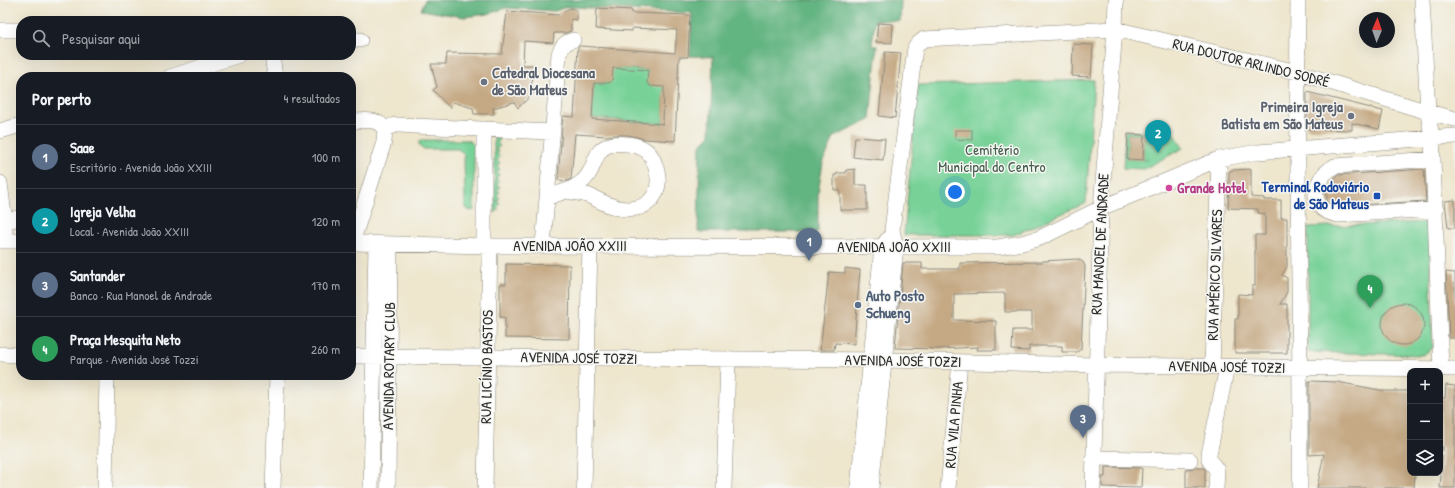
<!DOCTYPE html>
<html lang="pt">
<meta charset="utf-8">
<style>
:root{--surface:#171b24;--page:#242831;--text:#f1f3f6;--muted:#9ea1a6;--line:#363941;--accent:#d690ce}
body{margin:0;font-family:"Patrick Hand",sans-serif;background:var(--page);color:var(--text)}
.controls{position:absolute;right:12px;bottom:12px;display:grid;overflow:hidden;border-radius:8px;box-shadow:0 4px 16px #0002}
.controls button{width:36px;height:36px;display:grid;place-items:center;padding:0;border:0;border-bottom:1px solid var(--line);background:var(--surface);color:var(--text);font:20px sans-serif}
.compass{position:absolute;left:1359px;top:12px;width:36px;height:36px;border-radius:50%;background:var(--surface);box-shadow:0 4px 16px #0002;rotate:2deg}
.you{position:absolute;left:955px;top:192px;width:14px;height:14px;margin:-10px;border:3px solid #fff;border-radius:50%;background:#1a73e8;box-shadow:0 0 0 6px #1a73e833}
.badge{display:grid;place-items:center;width:26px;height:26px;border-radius:50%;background:var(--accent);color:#fff;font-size:13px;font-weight:700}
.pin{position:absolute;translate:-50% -33px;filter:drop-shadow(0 1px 2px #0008)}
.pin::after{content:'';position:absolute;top:21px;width:14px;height:12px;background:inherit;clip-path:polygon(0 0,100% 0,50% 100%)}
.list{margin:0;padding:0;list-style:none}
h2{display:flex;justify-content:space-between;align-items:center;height:52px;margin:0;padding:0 16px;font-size:17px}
h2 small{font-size:13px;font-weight:400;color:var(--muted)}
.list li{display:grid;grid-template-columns:26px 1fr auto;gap:12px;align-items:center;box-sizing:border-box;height:64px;padding:0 16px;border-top:1px solid var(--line)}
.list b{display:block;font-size:15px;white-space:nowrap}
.list p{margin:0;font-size:13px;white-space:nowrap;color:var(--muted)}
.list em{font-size:13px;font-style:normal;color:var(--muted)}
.icon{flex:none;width:22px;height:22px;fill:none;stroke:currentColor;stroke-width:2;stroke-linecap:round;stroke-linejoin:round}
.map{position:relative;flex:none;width:1455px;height:488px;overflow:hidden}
.search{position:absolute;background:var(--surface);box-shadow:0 4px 16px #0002;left:16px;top:16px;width:340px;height:44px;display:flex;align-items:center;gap:10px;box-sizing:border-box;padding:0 14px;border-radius:16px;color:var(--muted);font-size:15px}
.panel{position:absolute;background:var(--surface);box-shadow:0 4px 16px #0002;left:16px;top:72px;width:340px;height:308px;border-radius:16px}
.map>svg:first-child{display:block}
</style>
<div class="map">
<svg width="1455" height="488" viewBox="0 0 1455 488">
<rect width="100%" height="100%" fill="#f6f6f2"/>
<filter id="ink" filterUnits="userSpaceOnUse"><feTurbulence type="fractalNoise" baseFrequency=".025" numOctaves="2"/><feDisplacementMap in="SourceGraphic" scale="8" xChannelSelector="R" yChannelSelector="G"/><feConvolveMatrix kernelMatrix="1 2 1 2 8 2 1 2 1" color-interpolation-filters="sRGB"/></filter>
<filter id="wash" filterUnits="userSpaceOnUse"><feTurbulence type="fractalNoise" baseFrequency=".012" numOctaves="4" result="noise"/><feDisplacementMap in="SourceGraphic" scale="16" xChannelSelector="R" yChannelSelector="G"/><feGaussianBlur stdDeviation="0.9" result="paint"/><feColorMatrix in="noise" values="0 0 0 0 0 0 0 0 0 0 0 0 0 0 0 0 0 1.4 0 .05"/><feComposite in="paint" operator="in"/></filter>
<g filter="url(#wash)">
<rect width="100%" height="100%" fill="#eee6cd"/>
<!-- green -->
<path fill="#78d298" stroke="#527e62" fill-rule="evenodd" d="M595,66l70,6 -2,52 -71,-6z
M1094,80l-8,123 -72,32h-110l14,-150z
M1125,131l50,3 8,14 -39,21 -21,-1zM1128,134l20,1v2h-4l-1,22h4v1l-20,-1z
M494,137h3l3,3 -3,3 3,3 -4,3 3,3 -2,2 3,3 -3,3 3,3 -3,3 3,3 -3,3 2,3 -3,3 3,3 -2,3 3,3 -3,2 3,3 -3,3 3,3 -3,3 3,3 -3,3 2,2 -4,4z
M421,140h47l6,5v65l-4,1 -5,-4 -1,-53 -6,-5h-34l-4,-2 -1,-4z
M1429,222l4,126 -10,7 -115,-3v-125z"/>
<!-- forest -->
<path fill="#62b480" stroke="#467056" d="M425,0h476l-1,21 -25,-1 -3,26h5l-7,74 -36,17 -11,26 -5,30v39h-120l2,-87 10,-10 3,-78 -23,-1 2,-43 -120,-6h-6l-11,4 -49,-3 -18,6 -24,3 -43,-7z"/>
<g id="blocks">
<!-- building -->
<path fill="#c5a984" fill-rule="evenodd" d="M571,8l6,2v10l-6,-1v12l-6,2h-11l-1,10 -29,-2 -1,24h13l-5,21 6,4 -19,18 -4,-6 -21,6 1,6h-20l-1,-6 -20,-6 -3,6 -17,-18 4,-3 -6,-23h15l1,-11 55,1 5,-43 51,4 1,-2z
M597,8l35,2v3l58,2 -2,42h-9l-4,84 -30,-2 -17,-4h-14l-7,1 -32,-2 -4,45 -5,2 -8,-1 5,-64 11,1 4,-70 2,-1 95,7 2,-23 -45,-2v3l-36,-2zM613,68l35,2 -1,13 3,3 14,1 -1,37 -71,-5 2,-36h15l3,-2z
M878,23l15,1 -1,19 -16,-1z
M1073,44l20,1 -2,32 -19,-1z
M885,52l16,1 -6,65 -16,-2z
M1307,92l76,19 -4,18 -27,-6v7l-45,-1z
M955,130h17v10l-17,-1z
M1128,134l16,1 -1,25 -16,-1z
M855,137l30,2 -2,21 -30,-3z
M855,169v16h12v25h-27v-20h-6v-15h3v-2h9v-3z
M1251,169v28l13,1v2h17v18h6v49l-5,8 5,3v14l-7,12h7v49h-52v-34h3v-25l14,1v-9h3v-51h10v-21l-7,-1v-4l-30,-1 1,-36 3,-2z
M1424,169l2,32 -87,5 -9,-3 -3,-3 -1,-12 9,-2v-9l3,-2z
M1455,200v28h-7l-3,-27z
M1078,259l5,3 2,4 -4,83 -4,3h-15v-6h-33v5l-17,-1 1,-20h19v-18h-27v-19l-51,1v26l42,1v29h-19l1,-3 -39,2 -44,-1 8,-85h19v6h38v-6l83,-1v-1z
M506,264l64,1 -1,74 -64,-1v-21h-5v-33h6z
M845,268l15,2 -6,74 -19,-1 -1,7h-14l9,-78 16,1z
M1446,272l9,1v65h-6z
M1382 324a21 21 0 1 1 42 0a21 21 0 1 1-42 0Z
M1309,381l28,1 48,9h25v82h5l-1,15h-97l7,-34 -15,1z
M1446,385l9,1v102h-15l3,-41h-3v-49h5z
M1105,467l37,1 -1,20 -39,-1v-10h3z
M1195,468h9l1,2v18h-19v-19z"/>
</g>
</g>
<g filter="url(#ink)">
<use href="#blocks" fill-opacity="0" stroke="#8c887c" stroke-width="1"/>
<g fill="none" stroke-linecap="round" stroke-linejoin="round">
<!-- minor casing -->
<g stroke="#8c887c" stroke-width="16">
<path id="minor" d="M1298,0c-2,163 3,325 2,488
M1422,0l6,112 4,27 1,20 8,210
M0,30h21
M351,40h9
M272,55l3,22
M170,77l69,-22
M351,121c14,0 25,-4 34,8l-1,13 -32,101
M385,129c10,-6 18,-4 29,-3l138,6
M484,129v117
M0,131l21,-6
M1433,159l-98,7c-14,7 -28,29 -12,43 4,3 10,5 15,6l98,-6
M0,183l5,39v19
M547,198c13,-6 32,-9 41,-23 9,-13 6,-27 25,-31 5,-1 11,0 15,0 7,1 15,3 20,8 3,3 6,9 7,13 9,23 -2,44 -28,44 -15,0 -27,-9 -40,-14 -7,-2 -14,-3 -21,-4
M5,222l16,-5
M0,241h21
M351,243l139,3 508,1 24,-4 18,-5 61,-30 118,-49 39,-7 197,-16
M543,246l16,-192c3,-8 6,-12 14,-14
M0,354l21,1
M351,356l534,4 210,5 360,4
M1212,367l7,-208
M1093,458l97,2
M105,488l2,-113
M273,488l4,-113
M371,488l5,-244
M388,488l2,-244
M485,488l5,-242
M584,488l6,-242
M724,488l4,-129
M858,488l24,-241 5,-7
M871,488l25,-241 -4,-17 23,-182 4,-5 5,-4 191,-10 182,43 131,40 27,7
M948,488l12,-126
M1093,488l8,-280 14,-179 1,-29
M1216,488l1,-18 -8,-10v-6l18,-87"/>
</g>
<!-- minor -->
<use href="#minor" stroke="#fff" stroke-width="15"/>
</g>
</g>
<!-- markers -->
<g fill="#6b7280" stroke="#f6f6f2" stroke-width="1.5">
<circle cx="484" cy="82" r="4"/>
<circle cx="1351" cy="116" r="4"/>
</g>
<circle fill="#d1479c" stroke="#f6f6f2" stroke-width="1.5" cx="1169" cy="188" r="4"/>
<rect fill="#1a4fb4" stroke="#f6f6f2" stroke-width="1.5" x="1373" y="192" width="8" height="8" rx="2"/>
<circle fill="#5c6f8a" stroke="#f6f6f2" stroke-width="1.5" cx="858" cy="305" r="4"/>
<g text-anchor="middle" stroke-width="3" stroke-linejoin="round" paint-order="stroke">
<!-- street labels -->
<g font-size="15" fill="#2b2b2b" stroke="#f6f6f2">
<text transform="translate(1251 63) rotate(14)" y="5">RUA DOUTOR ARLINDO SODRÉ</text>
<text transform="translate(1100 244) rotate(-87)" y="5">RUA MANOEL DE ANDRADE</text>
<text x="570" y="251">AVENIDA JOÃO XXIII</text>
<text x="894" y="252">AVENIDA JOÃO XXIII</text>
<text transform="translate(1215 275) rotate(-88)" y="5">RUA AMÉRICO SILVARES</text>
<text transform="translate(579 358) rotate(1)" y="5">AVENIDA JOSÉ TOZZI</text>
<text transform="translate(903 361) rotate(1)" y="5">AVENIDA JOSÉ TOZZI</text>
<text transform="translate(389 366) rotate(-89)" y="5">AVENIDA ROTARY CLUB</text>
<text transform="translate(487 367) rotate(-89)" y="5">RUA LICÍNIO BASTOS</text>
<text transform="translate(1227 367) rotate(1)" y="5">AVENIDA JOSÉ TOZZI</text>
<text transform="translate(954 425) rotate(-85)" y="5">RUA VILA PINHA</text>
</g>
<!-- worship labels -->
<g font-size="15" font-weight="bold" fill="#5b616d" stroke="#f6f6f2" text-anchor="start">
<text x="492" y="78">Catedral Diocesana<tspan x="492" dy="17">de São Mateus</tspan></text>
<text x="1343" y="112" text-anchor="end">Primeira Igreja<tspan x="1343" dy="17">Batista em São Mateus</tspan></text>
</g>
<!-- park labels -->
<g font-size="15" fill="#425d4c" stroke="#f6f6f2">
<text x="992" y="155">Cemitério<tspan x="992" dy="17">Municipal do Centro</tspan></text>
</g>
<!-- transit labels -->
<g font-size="15" font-weight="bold" fill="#164399" stroke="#f6f6f2" text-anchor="end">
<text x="1369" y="192">Terminal Rodoviário<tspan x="1369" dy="17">de São Mateus</tspan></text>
</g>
<!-- hotel labels -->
<g font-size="15" font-weight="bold" fill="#b23c85" stroke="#f6f6f2" text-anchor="start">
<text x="1177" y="193">Grande Hotel</text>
</g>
<!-- service labels -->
<g font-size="15" font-weight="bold" fill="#4e5e75" stroke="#f6f6f2" text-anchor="start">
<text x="866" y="301">Auto Posto<tspan x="866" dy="17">Schueng</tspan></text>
</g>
</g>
</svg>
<div class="controls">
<button>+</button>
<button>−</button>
<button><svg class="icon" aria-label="layers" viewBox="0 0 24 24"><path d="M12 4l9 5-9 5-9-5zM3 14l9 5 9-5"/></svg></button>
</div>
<svg class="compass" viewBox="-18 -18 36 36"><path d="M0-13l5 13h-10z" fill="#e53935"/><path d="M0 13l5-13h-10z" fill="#9ea1a6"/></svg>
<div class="you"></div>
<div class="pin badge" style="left:809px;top:261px;background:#5c6f8a">1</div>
<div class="pin badge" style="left:1158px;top:153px;background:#0f9aa8">2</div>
<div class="pin badge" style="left:1083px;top:438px;background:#5c6f8a">3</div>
<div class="pin badge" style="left:1370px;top:308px;background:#2e9e5b">4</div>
<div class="search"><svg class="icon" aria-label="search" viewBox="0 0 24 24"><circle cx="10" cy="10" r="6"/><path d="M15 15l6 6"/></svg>Pesquisar aqui</div>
<section class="panel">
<h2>Por perto<small>4 resultados</small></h2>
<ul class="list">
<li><span class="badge" style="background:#5c6f8a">1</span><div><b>Saae</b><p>Escritório · Avenida João XXIII</p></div><em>100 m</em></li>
<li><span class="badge" style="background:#0f9aa8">2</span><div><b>Igreja Velha</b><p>Local · Avenida João XXIII</p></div><em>120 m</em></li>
<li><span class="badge" style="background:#5c6f8a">3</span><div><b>Santander</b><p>Banco · Rua Manoel de Andrade</p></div><em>170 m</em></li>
<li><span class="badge" style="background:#2e9e5b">4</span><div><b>Praça Mesquita Neto</b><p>Parque · Avenida José Tozzi</p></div><em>260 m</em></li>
</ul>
</section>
</div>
